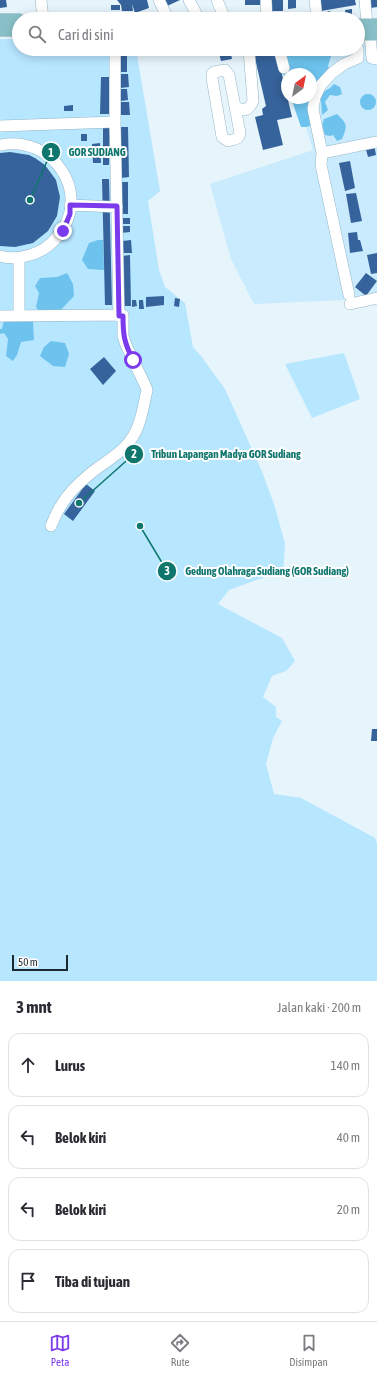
<!DOCTYPE html>
<html lang="id">
<meta charset="utf-8">
<style>
:root{--surface:#fff;--page:#f2f2f3;--text:#2b2b33;--muted:#7c7c81;--line:#e1e1e2;--accent:#7c3aed}
body{margin:0;font-family:"Asap Condensed",sans-serif;background:var(--page);color:var(--text)}
.compass{position:absolute;left:281px;top:68px;width:36px;height:36px;border-radius:50%;background:var(--surface);box-shadow:0 2px 10px #0003;rotate:33deg}
.scale{position:absolute;left:12px;bottom:10px;width:56px;box-sizing:border-box;padding-left:4px;border:2px solid #1c2930;border-top:0;font-size:11px;line-height:14px;white-space:nowrap;color:#1c2930;-webkit-text-stroke:3px #fefefe;paint-order:stroke}
.stop{position:absolute;width:12px;height:12px;margin:-9px;border:3px solid #7c3aed;border-radius:50%;background:#fff}
.stop.end{background:#7c3aed;border-color:#fff;box-shadow:0 1px 4px #0008}
.list{margin:0;padding:0;list-style:none}
h2{display:flex;justify-content:space-between;align-items:center;height:52px;margin:0;padding:0 16px;font-size:17px}
h2 small{font-size:13px;font-weight:400;color:var(--muted)}
.list li{display:grid;grid-template-columns:26px 1fr auto;gap:12px;align-items:center;box-sizing:border-box;height:64px;margin:0 8px 8px;padding:0 8px;border:1px solid var(--line);border-radius:12px}
.list b{display:block;font-size:15px;white-space:nowrap}
.list em{font-size:13px;font-style:normal;color:var(--muted)}
.icon{flex:none;width:22px;height:22px;fill:none;stroke:currentColor;stroke-width:2;stroke-linecap:round;stroke-linejoin:round}
.map{position:relative;flex:none;width:377px;height:981px;overflow:hidden}
.search{position:absolute;background:var(--surface);box-shadow:0 2px 10px #0003;left:12px;right:12px;top:12px;height:44px;display:flex;align-items:center;gap:10px;box-sizing:border-box;padding:0 14px;border-radius:22px;color:var(--muted);font-size:15px}
.sheet{height:340px;background:var(--surface)}
nav{display:flex;justify-content:space-around;align-items:center;box-sizing:border-box;height:56px;border-top:1px solid var(--line);background:var(--surface);font-size:11px;color:var(--muted)}
nav a{display:grid;justify-items:center;gap:2px}
nav .on{color:var(--accent)}
.map>svg:first-child{display:block}
</style>
<div class="map">
<svg width="377" height="981" viewBox="0 0 377 981">
<rect width="100%" height="100%" fill="#e6f4fb"/>
<!-- built -->
<path fill="#c9ebfd" d="M358,43l19,1v249l-34,7 -89,4 -23,-45 -21,-75 103,-34 -16,-52h14v-24l-30,-25h77z"/>
<!-- green -->
<path fill="#b7e6ff" d="M0,39h19v10h117l24,142 -12,10 11,69 6,17 20,16 8,44 8,9 24,33 38,85 12,33 10,37 -2,29 -15,3 -39,14 -11,14 64,34 13,23 -9,10 -14,5 -9,21 13,10v10l6,4 -9,17 -7,26 8,30 27,4 74,40 2,5v138h-377z
M344,353l16,46 -48,19 -27,-54z"/>
<!-- forest -->
<path fill="#6dc3ed" d="M281,49h49l-1,3 2,4 -3,10 4,7 -11,12 -5,39 -10,3h-5l-10,-29h20v-24h-24v11l-7,-21z
M334,84l6,3 2,7 -5,2 -7,-1 -5,7 3,8 -6,5 -1,-14 -2,-3 2,-5 9,-5z
M360 102a8 8 0 1 1 16 0a8 8 0 1 1-16 0Z
M337,114c10,10 11,11 5,25l-5,2 -4,-6 -3,1 -5,-1 -3,-10 2,-6z
M98,240h5l1,30 -16,-1 -6,-9 7,-17z
M67,273l6,11 1,12 -19,20h-13l-6,-9 3,-14 -4,-7 5,-8 17,-1z
M4,320l29,1 1,19 -13,2 -4,13 -4,6 -7,-5 2,-17 -4,-6 -4,1v-5h2z
M51,341l14,2 4,11 -4,13 -12,-1 -13,-10 4,-9z"/>
<!-- building -->
<path fill="#36639b" d="M0,0h6l1,7 -7,1z
M117,0h30l2,8 -14,5 -3,-9 1,7h-11l-1,-6z
M162,0h18l-15,7z
M245,0h15v5h-15z
M269,0h14v11h-14z
M288,0h8v8l-8,1z
M320,0h35l1,5 -35,6z
M370,0h7v7l-6,1z
M111,5h9v5h-9z
M352,9v9l-6,1 -1,-9z
M330,11l2,8h-11l-1,-5z
M120,49h7v4h-7z
M218,49h12l2,10 -11,2z
M276,49l16,68 -15,3 6,25 -20,5 -8,-33 8,-2 -1,-6 4,-3 -12,-52z
M120,54h7v18h-7z
M119,74h9l1,13 -9,1z
M101,77h8v37h-9z
M120,89h7l1,11 -7,1z
M121,102h8l1,13h-9z
M73,105v6h-9v-5z
M121,127h7l1,50 -8,1z
M103,128h7l-1,37h-6z
M81,134h6v7h-6z
M100,143l1,20h-8l-1,-19z
M374,144l2,11 -8,2 -3,-11z
M10,152l19,3 6,3 10,7 11,15 4,17 -3,19 -9,15 -15,12 -18,4 -15,-1v-93z
M350,161l5,27 -10,3 -6,-28z
M102,179h7l3,126h-7z
M122,182h6v32h-6z
M356,193l6,28 -11,2 -5,-29z
M122,218h8v6h-8z
M121,226h9v6l-9,1z
M357,232l1,8h2l3,11 -13,2 -2,-20z
M131,240l1,13h-9l-1,-12z
M377,253v20l-6,1 -4,-19z
M130,255l1,51h-8l-1,-50z
M366,273l11,8 -11,15 -11,-9z
M164,296v9l-18,2v-10z
M175,298l5,1 -1,8 -5,-1z
M132,300h4l1,6 -5,1z
M139,300h4l1,9h-5z
M104,357l12,14 -13,14 -13,-16z
M86,484l9,7 -22,30 -9,-7z
M372,729h5v12h-6z"/>
<g fill="none" stroke-linecap="round" stroke-linejoin="round">
<!-- minor casing -->
<g stroke="#95b6c7" stroke-width="12">
<path id="minor" d="M41,0l2,19
M159,0l9,19
M189,0l10,19
M217,0l8,19
M266,0l1,19
M315,0l2,19
M365,0l2,25
M370,34l2,24 5,1
M115,49v73l4,194
M279,49l5,19
M249,50l13,-1
M225,70l4,5 11,58c-1,7 -6,6 -12,8l-6,-4 -10,-59v-4l2,-2z
M236,107c8,5 13,3 17,-6l-4,-52
M0,126l115,-4
M0,145c53,-11 94,50 57,92 -7,9 -16,15 -27,18 -10,3 -20,4 -30,1
M322,153l55,-11
M70,205l47,2
M19,258v58
M349,295l-28,-130 1,-12 -9,-44 2,-12 6,-12 11,-12 12,-9 14,-6v-9
M350,304l27,-6
M0,316l123,-1v21l3,9 20,42 1,3c-3,13 -5,29 -11,41 -11,22 -28,28 -45,42 -11,9 -22,19 -29,31 -5,7 -8,15 -11,22"/>
</g>
<!-- major casing -->
<g stroke="#cdd0d1" stroke-width="14">
<path id="major" d="M0,20h19
M358,25h19
M0,30h19
M358,34h19"/>
</g>
<!-- minor -->
<use href="#minor" stroke="#fff" stroke-width="11"/>
<!-- major -->
<use href="#major" stroke="#89c0c8" stroke-width="13"/>
</g>
<g fill="none" stroke-linecap="round" stroke-linejoin="round">
<!-- route -->
<path stroke="#7c3aed" stroke-width="5" d="M63,231l7,-17v-9l47,1 2,110h4c0,19 1,26 10,44"/>
</g>
<!-- callouts -->
<path fill="none" stroke="#0f766e" stroke-width="1.5" d="M30 200L51 152M79 503L134 454M140 526L167 571"/>
<g fill="#0f766e" stroke="#fefefe" stroke-width="1.5">
<circle cx="30" cy="200" r="4"/>
<circle cx="79" cy="503" r="4"/>
<circle cx="140" cy="526" r="4"/>
<circle cx="51" cy="152" r="10"/>
<circle cx="134" cy="454" r="10"/>
<circle cx="167" cy="571" r="10"/>
</g>
<g font-size="12" text-anchor="middle" font-weight="bold" fill="#fff">
<text x="51" y="157">1</text>
<text x="134" y="458">2</text>
<text x="167" y="575">3</text>
</g>
<g font-size="11" text-anchor="middle" font-weight="bold" fill="#0f766e" stroke="#fefefe" stroke-width="4" stroke-linejoin="round" paint-order="stroke">
<text x="97" y="156">GOR SUDIANG</text>
<text x="226" y="458">Tribun Lapangan Madya GOR Sudiang</text>
<text x="267" y="575">Gedung Olahraga Sudiang (GOR Sudiang)</text>
</g>
</svg>
<svg class="compass" viewBox="-18 -18 36 36"><path d="M0-13l5 13h-10z" fill="#e53935"/><path d="M0 13l5-13h-10z" fill="#7c7c81"/></svg>
<div class="scale">50 m</div>
<div class="stop" style="left:133px;top:360px"></div>
<div class="stop end" style="left:63px;top:231px"></div>
<div class="search"><svg class="icon" aria-label="search" viewBox="0 0 24 24"><circle cx="10" cy="10" r="6"/><path d="M15 15l6 6"/></svg>Cari di sini</div>
</div>
<section class="sheet">
<h2>3 mnt<small>Jalan kaki · 200 m</small></h2>
<ul class="list">
<li><svg class="icon" aria-label="ahead" viewBox="0 0 24 24"><path d="M12 20V5M6 11l6-6 6 6"/></svg><div><b>Lurus</b></div><em>140 m</em></li>
<li><svg class="icon" aria-label="left" viewBox="0 0 24 24"><path d="M17 20v-9H6M10 6l-5 5 5 5"/></svg><div><b>Belok kiri</b></div><em>40 m</em></li>
<li><svg class="icon" aria-label="left" viewBox="0 0 24 24"><path d="M17 20v-9H6M10 6l-5 5 5 5"/></svg><div><b>Belok kiri</b></div><em>20 m</em></li>
<li><svg class="icon" aria-label="arrive" viewBox="0 0 24 24"><path d="M6 21V4h12l-3 4 3 4H6"/></svg><div><b>Tiba di tujuan</b></div></li>
</ul>
</section>
<nav>
<a class="on"><svg class="icon" aria-label="map" viewBox="0 0 24 24"><path d="M3 6l6-2 6 2 6-2v14l-6 2-6-2-6 2zM9 4v14M15 6v14"/></svg>Peta</a>
<a><svg class="icon" aria-label="directions" viewBox="0 0 24 24"><path d="M12 3l9 9-9 9-9-9zM9 14v-3h6M13 9l2 2-2 2"/></svg>Rute</a>
<a><svg class="icon" aria-label="saved" viewBox="0 0 24 24"><path d="M7 4h10v16l-5-4-5 4z"/></svg>Disimpan</a>
</nav>
